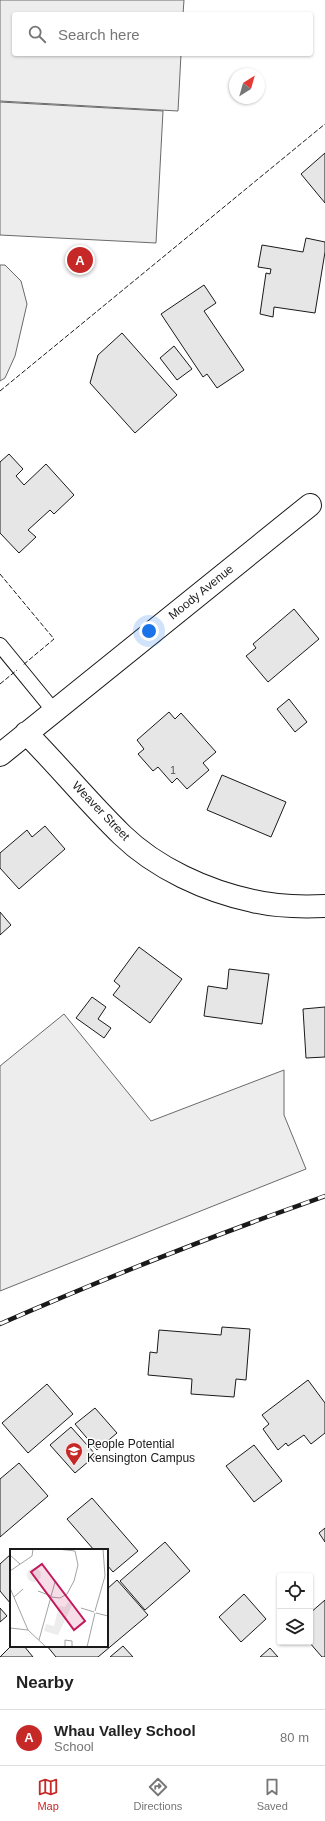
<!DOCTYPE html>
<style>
:root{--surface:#fff;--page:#f2f2f2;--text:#222;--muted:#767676;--line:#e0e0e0;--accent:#c62828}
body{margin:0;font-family:Helvetica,sans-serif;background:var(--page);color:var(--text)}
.controls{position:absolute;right:12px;bottom:12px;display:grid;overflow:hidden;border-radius:4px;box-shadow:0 1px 3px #0004}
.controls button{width:36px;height:36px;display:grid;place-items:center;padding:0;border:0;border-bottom:1px solid var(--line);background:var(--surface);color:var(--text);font:20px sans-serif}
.compass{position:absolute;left:229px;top:68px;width:36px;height:36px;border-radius:50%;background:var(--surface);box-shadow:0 1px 3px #0004;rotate:37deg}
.you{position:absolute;left:149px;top:631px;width:14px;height:14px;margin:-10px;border:3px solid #fff;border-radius:50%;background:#1a73e8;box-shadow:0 0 0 6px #1a73e833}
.badge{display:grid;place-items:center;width:26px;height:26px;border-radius:50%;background:var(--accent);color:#fff;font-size:13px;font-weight:700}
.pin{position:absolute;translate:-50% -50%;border:2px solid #fff;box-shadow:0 1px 4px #0006}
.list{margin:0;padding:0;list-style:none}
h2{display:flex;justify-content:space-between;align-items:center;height:52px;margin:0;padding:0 16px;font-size:17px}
h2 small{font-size:13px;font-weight:400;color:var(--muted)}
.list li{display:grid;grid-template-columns:26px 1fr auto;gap:12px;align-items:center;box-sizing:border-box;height:56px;padding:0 16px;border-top:1px solid var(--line)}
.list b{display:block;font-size:15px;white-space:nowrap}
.list p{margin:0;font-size:13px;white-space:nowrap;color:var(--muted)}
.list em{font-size:13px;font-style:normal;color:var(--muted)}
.icon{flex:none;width:22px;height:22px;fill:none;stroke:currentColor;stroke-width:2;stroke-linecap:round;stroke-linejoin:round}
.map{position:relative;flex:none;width:325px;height:1657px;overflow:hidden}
.search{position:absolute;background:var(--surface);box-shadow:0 1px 3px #0004;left:12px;right:12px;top:12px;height:44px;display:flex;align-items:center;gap:10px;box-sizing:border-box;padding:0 14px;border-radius:4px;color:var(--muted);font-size:15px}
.sheet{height:108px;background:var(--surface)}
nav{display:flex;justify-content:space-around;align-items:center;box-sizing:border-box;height:56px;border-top:1px solid var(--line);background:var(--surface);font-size:11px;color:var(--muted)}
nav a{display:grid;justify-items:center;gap:2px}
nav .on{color:var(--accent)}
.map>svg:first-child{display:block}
</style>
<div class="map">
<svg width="325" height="1657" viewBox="0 0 325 1657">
<rect width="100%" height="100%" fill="#fff"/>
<!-- built -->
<path fill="#ededed" stroke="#6a6a6a" d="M0,0h184l-1,14h-169v40h167l-3,57 -178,-10z
M0,102l163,9 -7,132 -156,-8z
M0,265h5l16,16 6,23 -12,52 -10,22 -5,3z
M64,1014l87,107 133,-51v45l22,54 -306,122v-225z"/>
<!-- building -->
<path fill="#e6e6e6" stroke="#1a1a1a" d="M325,153v50l-24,-29z
M306,238l19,4v10l-10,61 -41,-6 -1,10 -13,-3 6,-41 4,1 1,-5 -13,-2 4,-22 41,7z
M204,285l12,18 -12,8 40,59 -27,18 -10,-14 -4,3 -42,-63z
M122,333l55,62 -42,38 -45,-50 8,-28z
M174,346l18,23 -15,11 -17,-22z
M9,454l14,15 -7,7 8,9 22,-21 28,31 -20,19 -4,-4 -22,20 8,7 -17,16 -19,-20v-71z
M294,609l25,30 -51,43 -22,-26 10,-8 -3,-4z
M289,699l18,23 -12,10 -18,-23z
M169,712l6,7 6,-6 35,39 -13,11 6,7 -22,19 -10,-11 -5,5 -14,-16 -5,4 -15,-17 6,-5 -7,-9z
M222,775l64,27 -15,35 -64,-27z
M45,826l20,23 -46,40 -19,-21v-15l27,-23 5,7z
M0,912l11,13 -11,10z
M139,947l43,32 -32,44 -37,-28 7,-9 -6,-5z
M229,969l40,5 -7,50 -58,-8 4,-30 19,3z
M92,997l14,10 -8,12 13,9 -7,10 -28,-20z
M325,1007v50l-19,1 -3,-49z
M222,1327l28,2 -4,51 -10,-1 -2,18 -43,-3 1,-15 -44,-4 2,-23 7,1 2,-23 62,5z
M308,1380l17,23v30l-14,11 -7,-9 -16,11 -2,-3 -8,7 -15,-21 6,-5 -7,-9z
M47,1384l26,30 -45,39 -26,-30z
M95,1408l22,25 -20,17 -22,-26z
M71,1427l25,28 -21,18 -25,-28z
M254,1445l28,36 -28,21 -28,-36z
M19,1463l29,33 -48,41v-58z
M92,1498l46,53 -25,21 -6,-7v-15h-13l-27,-31z
M325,1528v14l-6,-9z
M165,1542l25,29 -45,39 -25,-29z
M11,1554v50l-11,-13v-27z
M117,1580l31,35 -50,42h-42l-9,-11h60v-57z
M244,1594l22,25 -25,23 -22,-25z
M325,1600v57h-3l-13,-15h1v-29z
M0,1608l7,8 -7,6z
M11,1646h13l9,11h-33z
M123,1646l10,11h-23z
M270,1648l8,9h-18z"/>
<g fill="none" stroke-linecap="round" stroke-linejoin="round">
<!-- lane casing -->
<g stroke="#1a1a1a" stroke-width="16">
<path id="lane" d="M0,645l54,66"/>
</g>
<!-- street casing -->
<g stroke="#1a1a1a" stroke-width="24">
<path id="street" d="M26,733c33,33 62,69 96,102 34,33 84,56 131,66 24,6 48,6 72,5
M0,755l310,-250"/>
</g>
<!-- lane -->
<use href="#lane" stroke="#fff" stroke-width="14"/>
<!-- street -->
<use href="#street" stroke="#fff" stroke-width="22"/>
<!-- rail casing -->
<g stroke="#1a1a1a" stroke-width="4.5">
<path id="rail" d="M0,1324c107,-47 215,-89 325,-128"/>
</g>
<!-- rail -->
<use href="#rail" stroke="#fff" stroke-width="3" stroke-dasharray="9" stroke-linecap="butt"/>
<!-- fence -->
<path stroke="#1a1a1a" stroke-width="1" stroke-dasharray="5 2" stroke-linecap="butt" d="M0,391l325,-267
M0,574l54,65 -31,26
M0,684l17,-14"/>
</g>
<!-- icons -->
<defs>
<g id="university-pin" transform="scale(0.9)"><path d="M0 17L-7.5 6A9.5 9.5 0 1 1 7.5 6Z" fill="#c62828" stroke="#fff"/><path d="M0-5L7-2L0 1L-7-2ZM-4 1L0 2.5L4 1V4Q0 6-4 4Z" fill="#fff"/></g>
</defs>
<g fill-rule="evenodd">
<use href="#university-pin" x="74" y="1451"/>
</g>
<g text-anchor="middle" stroke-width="3" stroke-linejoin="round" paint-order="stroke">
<!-- number labels -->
<g font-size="10" fill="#4d4d4d">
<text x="173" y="774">1</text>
</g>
<!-- street labels -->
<g font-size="12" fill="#1a1a1a" stroke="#fff">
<text transform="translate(201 592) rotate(-39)" y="4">Moody Avenue</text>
<text transform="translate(101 811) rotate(46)" y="4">Weaver Street</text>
</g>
<!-- poi labels -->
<g font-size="12" fill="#1a1a1a" stroke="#fff" text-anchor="start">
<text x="87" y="1448">People Potential<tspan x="87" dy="14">Kensington Campus</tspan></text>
</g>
</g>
<!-- overview -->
<g transform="translate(10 1549)">
<rect width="98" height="98" fill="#fff"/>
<path d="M17 26a7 7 0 1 1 14 0a7 7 0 1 1-14 0ZM58,53l4,3 -14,30 -14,-4 2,-7 8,2 5,-20 6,1z" fill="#ededed"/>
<path fill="none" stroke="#a3a3a3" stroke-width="1" d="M0,6l10,9M0,22l22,-15 1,-7M0,39l18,42 18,17M28,42l13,5M4,48l9,-8M41,48l9,1 7,-4 7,-13 4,-16 -3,-14 -18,-2M71,59l13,4M85,62l10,-35 -2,-27M86,64l12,3M0,79l18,2M29,91l16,-58M55,98v-7l7,1v6M77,98l8,-34"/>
<path fill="#c2185b" fill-opacity="0.15" stroke="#c2185b" stroke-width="2" d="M32,15l43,57 -11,9 -43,-58z"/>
<rect width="98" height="98" fill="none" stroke="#1a1a1a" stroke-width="2"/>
</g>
</svg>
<div class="controls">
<button><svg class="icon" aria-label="locate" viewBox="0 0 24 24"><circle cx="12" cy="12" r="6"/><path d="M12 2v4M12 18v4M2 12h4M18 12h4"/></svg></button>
<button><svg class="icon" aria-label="layers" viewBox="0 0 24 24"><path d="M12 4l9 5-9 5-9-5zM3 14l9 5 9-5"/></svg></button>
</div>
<svg class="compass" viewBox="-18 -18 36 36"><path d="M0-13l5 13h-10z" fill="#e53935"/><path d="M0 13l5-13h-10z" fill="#767676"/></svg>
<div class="you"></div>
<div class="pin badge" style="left:80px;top:260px">A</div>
<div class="search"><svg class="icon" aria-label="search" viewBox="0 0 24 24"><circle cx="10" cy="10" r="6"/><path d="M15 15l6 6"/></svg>Search here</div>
</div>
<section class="sheet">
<h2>Nearby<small></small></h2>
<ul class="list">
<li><span class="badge">A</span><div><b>Whau Valley School</b><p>School</p></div><em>80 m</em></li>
</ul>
</section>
<nav>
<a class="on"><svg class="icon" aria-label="map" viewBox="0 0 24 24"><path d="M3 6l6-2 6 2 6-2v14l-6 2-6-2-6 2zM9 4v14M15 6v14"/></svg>Map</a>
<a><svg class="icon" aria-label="directions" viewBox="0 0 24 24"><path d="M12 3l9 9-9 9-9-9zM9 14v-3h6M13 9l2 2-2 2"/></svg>Directions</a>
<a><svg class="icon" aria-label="saved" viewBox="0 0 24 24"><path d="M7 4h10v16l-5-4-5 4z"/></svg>Saved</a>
</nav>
